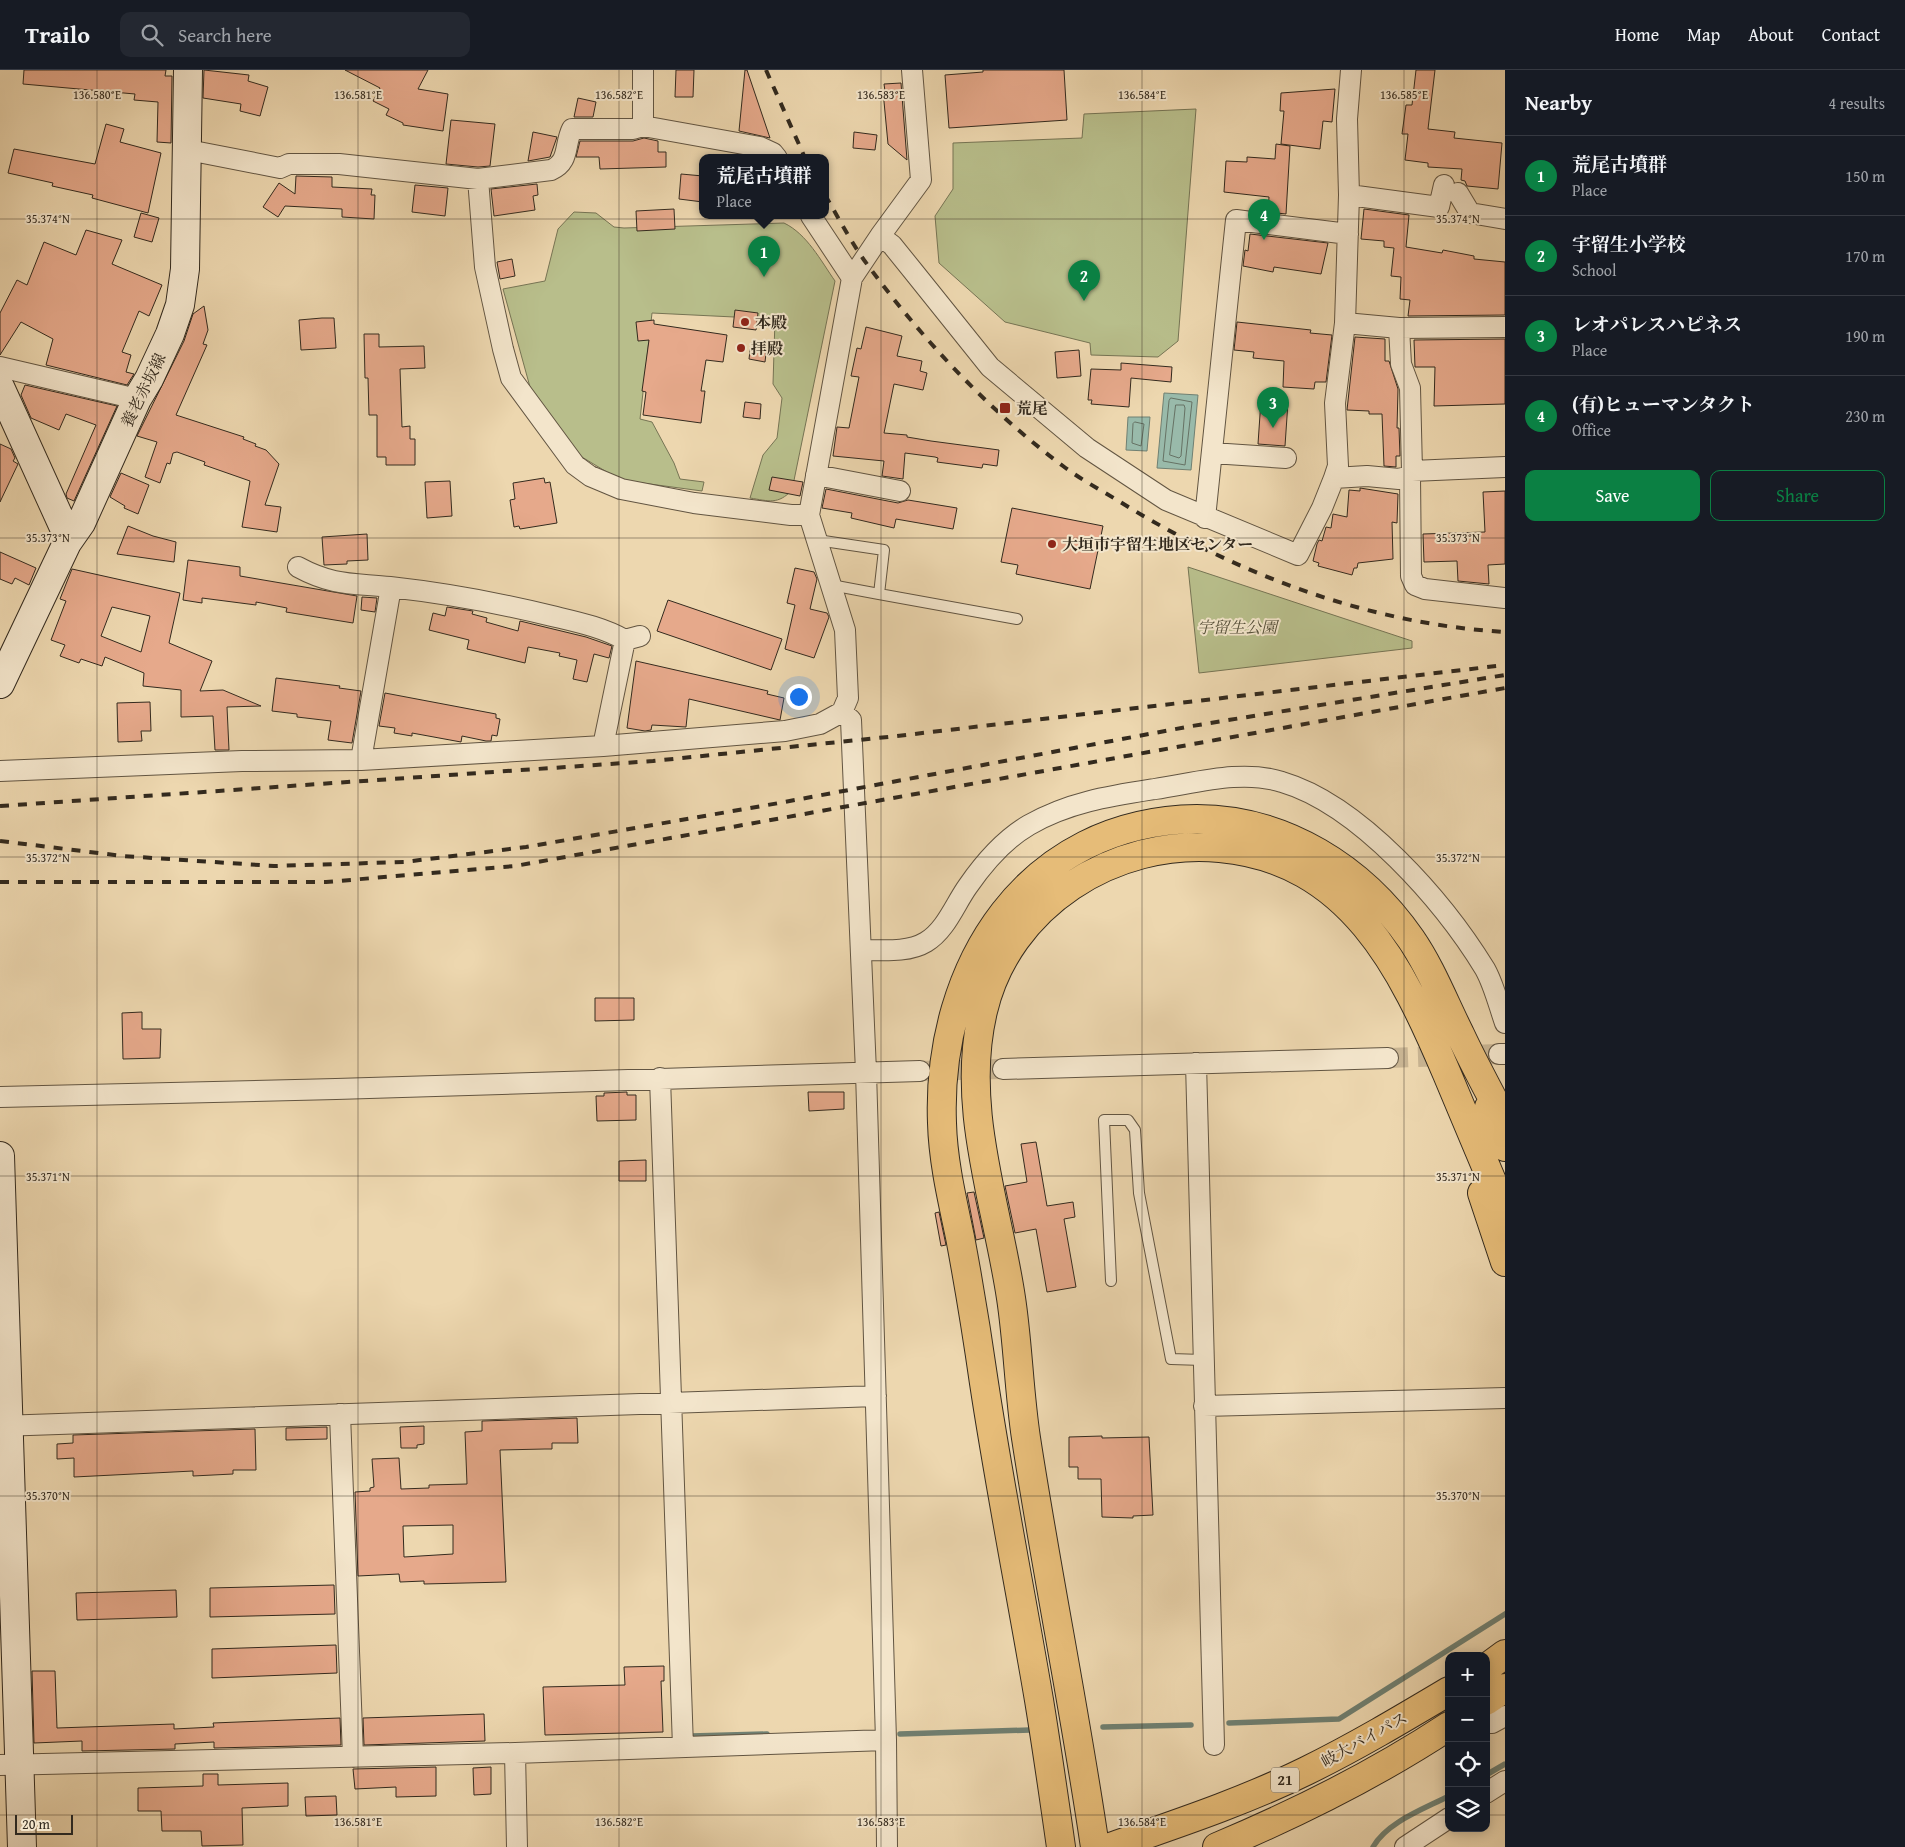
<!DOCTYPE html>
<meta charset="utf-8">
<style>
:root{--surface:#171b24;--page:#242831;--text:#f1f3f6;--muted:#9ea1a6;--line:#363941;--accent:#0b8043}
body{margin:0;font-family:"Gentium Book Plus","Noto Serif JP",serif;background:var(--page);color:var(--text)}
.controls{position:absolute;right:15px;bottom:15px;display:grid;overflow:hidden;border-radius:10px;box-shadow:0 2px 12px #0003}
.controls button{width:45px;height:45px;display:grid;place-items:center;padding:0;border:0;border-bottom:1px solid var(--line);background:var(--surface);color:var(--text);font:25px sans-serif}
.scale{position:absolute;left:15px;bottom:12px;width:58px;box-sizing:border-box;padding-left:5px;border:2px solid #332a1e;border-top:0;font-size:14px;line-height:18px;white-space:nowrap;color:#332a1e;-webkit-text-stroke:4px #f3e5cb;paint-order:stroke}
.you{position:absolute;left:798px;top:626px;width:18px;height:18px;margin:-12px;border:4px solid #fff;border-radius:50%;background:#1a73e8;box-shadow:0 0 0 8px #1a73e833}
.badge{display:grid;place-items:center;width:32px;height:32px;border-radius:50%;background:var(--accent);color:#fff;font-size:16px;font-weight:700}
.pin{position:absolute;translate:-50% -41px;filter:drop-shadow(0 1px 2px #0008)}
.pin::after{content:'';position:absolute;top:26px;width:18px;height:15px;background:inherit;clip-path:polygon(0 0,100% 0,50% 100%)}
.popup{position:absolute;left:699px;top:84px;width:130px;height:65px;box-sizing:border-box;display:grid;place-content:center;border-radius:10px;background:var(--surface);filter:drop-shadow(0 1px 4px #0005);font-size:16px;white-space:nowrap;color:var(--muted)}
.popup b{font-size:19px;color:var(--text)}
.popup::after{content:'';position:absolute;left:50%;top:100%;margin-left:-10px;border:10px solid transparent;border-top-color:var(--surface)}
.list{margin:0;padding:0;list-style:none}
h2{display:flex;justify-content:space-between;align-items:center;height:65px;margin:0;padding:0 20px;font-size:21px}
h2 small{font-size:16px;font-weight:400;color:var(--muted)}
.list li{display:grid;grid-template-columns:32px 1fr auto;gap:15px;align-items:center;box-sizing:border-box;height:80px;padding:0 20px;border-top:1px solid var(--line)}
.list b{display:block;font-size:19px;white-space:nowrap}
.list p{margin:0;font-size:16px;white-space:nowrap;color:var(--muted)}
.list em{font-size:16px;font-style:normal;color:var(--muted)}
.actions{display:flex;gap:10px;padding:15px 20px}
.actions a{flex:1;padding:11px 0;border:1px solid var(--accent);border-radius:10px;text-align:center;font-size:18px;color:var(--accent)}
.actions .main{background:var(--accent);color:#fff}
.icon{flex:none;width:28px;height:28px;fill:none;stroke:currentColor;stroke-width:2;stroke-linecap:round;stroke-linejoin:round}
.map{position:relative;flex:none;width:1505px;height:1777px;overflow:hidden}
header{display:flex;align-items:center;gap:30px;box-sizing:border-box;height:70px;padding:0 25px;background:var(--surface);border-bottom:1px solid var(--line)}
header strong{font-size:24px}
nav{display:flex;gap:28px;margin-inline-start:auto;font-size:18px}
.search{width:350px;height:45px;background:var(--page);display:flex;align-items:center;gap:12px;box-sizing:border-box;padding:0 18px;border-radius:10px;color:var(--muted);font-size:19px}
main{display:flex}
aside{flex:1;background:var(--surface)}
.map>svg:first-child{display:block}
</style>
<header>
<strong>Trailo</strong>
<div class="search"><svg class="icon" aria-label="search" viewBox="0 0 24 24"><circle cx="10" cy="10" r="6"/><path d="M15 15l6 6"/></svg>Search here</div>
<nav><a>Home</a><a>Map</a><a>About</a><a>Contact</a></nav>
</header>
<main>
<div class="map">
<svg width="1505" height="1777" viewBox="0 0 1505 1777">
<rect width="100%" height="100%" fill="#edd7af"/>
<filter id="stains"><feTurbulence type="fractalNoise" baseFrequency=".004" numOctaves="4"/><feColorMatrix values="0 0 0 0 .2 0 0 0 0 .09 0 0 0 0 .02 0 0 0 .5 -.17"/></filter>
<radialGradient id="worn" r=".72"><stop offset=".6" stop-color="#630" stop-opacity="0"/><stop offset="1" stop-color="#630" stop-opacity=".3"/></radialGradient>
<!-- green -->
<path fill="#b8be8b" stroke="#767454" d="M1196,39l-18,232 -20,16 -67,-2 -1,-12 -85,-21 -66,-59 -4,-47 18,-27v-46l129,-5 2,-24z
M574,142l22,1 18,14 10,1 160,-5c23,11 37,38 51,58l-43,209c-14,15 -23,11 -42,8l13,-43 14,-17 5,-40 -9,-14 2,-65 -123,-6 -12,106 12,3 22,41 6,16 24,3 -2,9 -82,-11 -43,-26 -47,-67 -27,-98 42,-8 13,-52z
M1188,497l224,74v7l-213,25z"/>
<!-- water -->
<path fill="#99baaa" stroke="#708072" d="M1164,323l34,2 -7,75 -34,-2z
M1128,347h22l-3,34 -21,-1z"/>
<g fill="none" stroke-linecap="round" stroke-linejoin="round">
<!-- shore -->
<path stroke="#667264" stroke-width="1" d="M1171,328l21,4 -7,63 -22,-4 6,-60z
M1176,335h8l1,3 -4,48 -2,2 -9,-3z
M1135,352l9,2 -3,22 -9,-3 1,-19z"/>
<!-- stream -->
<path stroke="#708072" stroke-width="5.5" d="M1229,1653l110,-4 166,-105
M1103,1657l88,-2
M900,1664l130,-4
M691,1666l76,-2
M1486,1705l19,-11
M1373,1777c14,-25 51,-38 76,-51"/>
</g>
<!-- building -->
<path fill="#e6a98b" stroke="#332a1e" fill-rule="evenodd" d="M24,0h142l-1,6h7l-1,67 -14,-1 1,-40 -24,-2 1,-6 -112,-10z
M204,0l45,5 -1,6 20,6 -8,29 -20,-5 1,-7 -38,-6z
M345,0h83l-10,19 30,5 -5,37 -40,-6v-2l-17,-8 3,-6 -16,-8 7,-13z
M676,0h18l-1,27h-18z
M745,0h2l23,68 -31,-7z
M983,0h81l3,50 -118,8 -4,-53 38,-3z
M1416,0h19l-7,59 27,3 -1,6 48,5 -4,46 -31,-3 -2,-5 -4,-1 1,-11 -34,-2v-4l-23,-3 3,-26h-6l4,-29h6z
M901,13l6,77 -19,-16 -5,-53h2l-1,-7z
M1335,19l-3,33 -9,-1 -3,28 -39,-5 3,-33h-4l1,-18z
M578,28l18,4 -3,15h-19z
M451,50l44,4 -5,42 -12,1 -32,-3z
M106,54l18,5 -4,13 41,11 -13,60 -56,-15 1,-3 -41,-9 1,-3 -45,-10 6,-24 81,15z
M533,62l24,5 -7,20 -22,4z
M854,62l23,3 -2,15 -22,-2z
M644,68l14,3v11h8v15l-66,2 -1,-12h-23l4,-16h53z
M1276,74l14,2 -4,68 -18,-2 1,-15 -45,-5 2,-31 21,1v-5l28,2z
M681,104l22,2v26l-24,-3z
M296,106l36,1v10l40,2 -1,6h4l-1,24 -32,-2v-8l-57,-3 -7,11 -15,-10 16,-24 16,11z
M537,114l1,11 -5,1 2,14 -41,6 -3,-27z
M415,115l33,3 -3,28 -33,-4z
M674,139l1,20 -38,2 -1,-20z
M1364,139l45,6 -3,32 36,6 1,-3 31,6v3l31,3v53l-97,1 2,-16 -10,-1 1,-22 -10,-1 3,-28 -10,-1v-6l-23,-2z
M141,143l18,5 -7,24 -18,-5z
M86,160l36,10 -10,24 50,21 -13,31 -10,-5 -17,41 9,3 -5,17 8,2 -7,11 -81,-20 7,-26 -32,-17 -21,33v-42l17,-33 10,5 17,-43 32,13z
M1250,164l78,9 -7,31 -47,-7 -1,5 -30,-6 2,-16 3,1z
M512,189l3,17 -15,3 -3,-17z
M204,236l4,24 -5,14 4,1 -31,70 68,22 -1,2 13,5 -1,2 11,4 13,14 -14,41 16,2 -4,25 -35,-5 8,-46 -40,-14 -6,-2 1,-3 -28,-10 -4,1 -3,11 -3,-1 -7,20 -15,-6 12,-35 -20,-6 47,-95 9,-27z
M735,240l23,3 -2,17 -23,-3z
M322,248h12l2,30 -35,2 -2,-30z
M654,250v4l73,11 -4,27 -17,-2 -5,31h4l-4,32 -58,-8 3,-23 -4,-1 7,-51 -11,1 -2,-19z
M1237,252l74,8 -1,3 22,2 -6,47h-11l-1,7 -31,-2 1,-26 -31,-3 1,-6 -20,-2z
M866,257l36,9 -5,20 25,5 -2,10 7,2 -4,17 -29,-6 -10,49 23,2v2l24,4 68,9 -2,16 -14,-2 -1,4 -45,-6 1,-4 -3,-1 -30,-4 -2,26 -21,-3 2,-15 -51,-5 4,-29 12,1 10,-51 -8,-1 6,-28 4,1z
M364,264h15v13l45,-1 1,22 -25,1 2,58 8,-1v13h5v26h-29v-8h-9v-42h-8l-1,-37h-3z
M1355,267l30,2v22h4l9,28 -1,39h2l1,28h-4v11l-12,-1 -2,-52h-13v-3l-22,-1z
M1505,269v65l-71,2 1,-39h-20l-1,-27z
M751,273l16,2 -2,17 -16,-3z
M1079,280l2,26 -24,2 -2,-26z
M1121,293l51,4 -1,15 -40,-4 -2,29 -38,-3 1,-4h-4l3,-31 30,1z
M25,315l92,21 -43,95 -7,-3 -1,-4 30,-69 -30,-11 -7,16 -28,-12 -10,-23z
M1261,330l27,2 -3,44 -27,-2z
M745,332l16,2 -1,15 -17,-2z
M0,374l11,5 4,9 -2,3 5,3 -18,38z
M121,403l28,12 -11,29 -14,-6 1,-2 -15,-9z
M772,407l31,5 -3,14 -31,-6z
M544,408l1,5 5,-1 7,41 -37,6 -1,-3 -5,1 -4,-27 5,-1 -2,-16z
M450,411l2,35 -25,2 -2,-36z
M1360,418l38,6 -1,29 -5,-1 1,37 -35,4 -1,5h-3l-2,7 -34,-9 1,-3 -6,-2 4,-17 2,-4 3,1 4,-14 5,1 2,-14 14,3 2,-27 11,1z
M826,419l72,14 10,-3 49,8 -4,21 -57,-10 -2,9 -43,-10 1,-5 -30,-5z
M1505,421v73l-17,1 1,19 -31,-3 -1,-20 -33,1 -1,-28 62,-2 -2,-40z
M1012,438l91,18 -13,63 -74,-15 2,-9 -17,-3z
M128,456l25,10 23,6 -2,20 -57,-8z
M367,464l1,26 -21,1v3l-23,1 -2,-28z
M0,482l36,16 -7,17 -14,-7 -3,6 -12,-5z
M188,490l52,7v9l117,20 -4,27 -67,-11 1,-4 -31,-6v3l-54,-7v5l-19,-3z
M795,498l19,4 3,7 -7,30 17,4 2,4 -15,41 -29,-9 10,-44 -8,-2z
M72,499l108,24 -11,50 43,18 -12,30 23,-1 38,16 -34,1 2,43h-14l-2,-34 -32,1v-27l-38,-4 1,-13 -39,-16 -3,9 -21,-7 -2,4 -19,-7 5,-11 -14,-5 15,-39 -6,-2zM112,537l38,9 -9,36 -40,-16z
M362,527l15,1 -2,14 -14,-2z
M668,530l114,39 -11,31 -114,-39z
M447,537l26,4 -1,3 15,4 -1,4 32,9 2,-10 66,16 26,9 -3,12 -15,-4 -7,28 -14,-3 4,-19 -18,-4 1,-3 -32,-6 -3,16 -58,-14 2,-9 -40,-10 4,-17 12,3z
M636,591l132,30 -1,3 17,4 -4,22 -91,-21 -3,28 -34,-2 -1,5 -6,1 -18,-3z
M276,608l64,8 -1,2 22,3 -9,52 -24,-3 3,-19 -34,-4v-3l-25,-3z
M385,623l111,21v4l4,1 -3,17 -5,-1 -1,6h-5l-24,-5 -1,6 -49,-9v3l-18,-3 1,-5 -16,-2z
M150,632l1,29h-10l1,10 -24,1 -1,-39z
M595,928h39v22l-39,1z
M142,942v17h19l-1,29 -37,1 -1,-46z
M627,1022v3h9v25l-39,1 -1,-25h8v-3z
M808,1022h36v17l-35,2z
M1036,1072l11,64 26,-4 2,15 -11,2 12,68 -29,5 -11,-63 -21,4 -10,-47 22,-4 -6,-38z
M646,1090v21h-27v-20z
M974,1122l10,46 -8,2 -9,-47z
M939,1142l7,33 -5,1 -6,-33z
M577,1348l1,25h-26v6h-7l-45,1 6,132 -82,2v-3l-24,1 -1,-8 -41,2 -3,-84 15,-1v-3l4,-1 -2,-28 27,-1 2,31 28,-1v-3l38,-1 -2,-52 17,-1v-10zM453,1455v29l-49,3 -1,-31z
M424,1356v18l-7,1v3h-16l-1,-21z
M327,1357v12l-41,1v-12z
M255,1359l1,41h-23v4l-40,2v-5l-119,6v-19l-17,1v-15l16,-1v-8z
M1102,1366v2l47,-1 4,78 -20,1v2l-31,-1 -1,-38h-23v-12h-9v-30z
M334,1515l1,29 -125,3v-29z
M176,1520l1,27 -100,3 -1,-27z
M336,1575l1,28 -125,5v-29z
M664,1596v15h-3l2,51 -118,3 -2,-48 82,-2 -1,-18z
M32,1601h23l2,57 117,-4v5l40,-2 -1,-4 127,-5 1,27 -127,3v-6l-39,2v5l-93,2v-10l-48,2z
M484,1644l1,27 -121,4 -1,-27z
M436,1697v29l-40,1v-10l-41,2 -2,-20z
M491,1697v27l-17,1 -1,-27z
M203,1704h15v11l70,-2v23l-46,2 1,37 -41,1 -1,-15h-39l-1,-20h-23v-23l65,-2z
M336,1726l1,19 -31,1 -1,-19z"/>
<g fill="none" stroke-linecap="round" stroke-linejoin="round">
<!-- street-tunnel -->
<path stroke="#c8b492" stroke-width="20" stroke-dasharray="20 10" stroke-linecap="butt" d="M1388,988l111,-4
M920,1001l83,-2"/>
<!-- lane casing -->
<g stroke="#625542" stroke-width="12">
<path id="lane" d="M817,470l67,10 -5,44 -48,-9
M879,524l138,25
M1111,1211l-7,-161h24l7,10 4,63 32,166 32,1"/>
</g>
<!-- street casing -->
<g stroke="#625542" stroke-width="22">
<path id="street" d="M912,0l9,110 -41,56 12,9 21,26 77,96 97,81 79,52 132,55 24,-47 12,-30 33,-2 32,3 11,-3
M643,56v-56
M188,80l92,18 9,-4h50l139,15 73,-9c19,-8 13,-25 21,-41h61l10,-3 117,21 13,6 4,5
M478,109l7,88 18,82 8,29 64,87 15,11 31,13 73,14 97,12h18
M1458,123l12,20 35,6
M1349,125l90,12 5,-22
M811,146l41,62
M880,166l-28,42 -43,237 36,115 3,68 -6,14 9,8 15,352 20,668 1,107
M1345,253l54,5 106,-1
M1399,258l2,36 9,24 2,83 93,-4
M0,297l137,32
M1212,383l74,5
M1412,401l-2,5 1,100 4,9 10,4 80,9
M816,405l84,16
M1334,408l4,-12 -3,-63 10,-80 4,-128 -2,-76 4,-49
M1205,448l31,-298 112,14
M298,497c35,19 55,16 92,20 54,6 109,16 162,29 25,6 50,11 73,24l15,-4
M603,676l22,-106
M361,690l30,-173
M0,701l242,-10 119,-1 242,-14 182,-15 35,-7 22,-12
M862,880c20,0 46,3 64,-8 20,-12 29,-38 42,-56 16,-23 37,-47 61,-61 40,-23 81,-29 126,-36 41,-6 87,-20 127,-7 78,23 162,120 203,187 9,16 14,37 20,54
M1499,984h6
M1196,993l18,682
M1003,999l385,-11
M660,1008l23,669
M0,1027l336,-8 584,-18
M1204,1336l301,-8
M340,1344l13,343
M0,1356l876,-30
M1486,1651l6,2 13,-7
M515,1683l2,94
M0,1695l515,-12 371,-13
M1486,1723l19,-12
M1405,1777l44,-29"/>
</g>
<!-- secondary casing -->
<g stroke="#332a1e" stroke-width="30">
<path id="secondary" d="M0,317l65,143 2,13
M0,614l67,-141 14,-20 56,-124 12,-20 21,-45 10,-29 5,-36 3,-199
M0,1086l22,691"/>
</g>
<!-- highway casing -->
<g stroke="#332a1e" stroke-width="30">
<path id="highway" d="M1489,1037l16,40
M1482,1123l23,69
M1486,1598l19,-14
M1486,1631l19,-13
M1061,1777c-7,-49 -14,-98 -22,-147 -18,-106 -39,-211 -55,-317 -7,-49 -15,-98 -24,-146 -8,-38 -17,-76 -18,-114 -6,-157 86,-302 255,-304 87,0 165,49 214,120 20,29 33,63 49,95 14,30 30,59 45,88
M1095,1777c-20,-137 -48,-272 -69,-409 -7,-46 -8,-94 -15,-140 -14,-94 -51,-191 -28,-287 25,-106 131,-173 237,-163 130,12 182,120 227,226 19,46 39,92 58,138
M1110,1777c66,-23 133,-45 196,-76 49,-24 96,-52 143,-80
M1217,1777c81,-34 159,-73 232,-121"/>
</g>
<!-- lane -->
<use href="#lane" stroke="#f3e5cb" stroke-width="10"/>
<!-- street -->
<use href="#street" stroke="#f3e5cb" stroke-width="20"/>
<!-- secondary -->
<use href="#secondary" stroke="#f3e5cb" stroke-width="28"/>
<!-- highway -->
<use href="#highway" stroke="#e6bc78" stroke-width="28"/>
<!-- rail -->
<path stroke="#332a1e" stroke-width="4" stroke-dasharray="9 9" stroke-linecap="butt" d="M766,0l39,88
M825,125c13,22 25,45 39,65 56,77 124,150 199,206 17,13 36,23 54,34 117,73 250,124 388,132
M0,736l653,-45 244,-25 608,-71
M0,771l123,15 151,10 130,-4 122,-15 253,-44 413,-77 313,-51
M0,812h326l189,-16 990,-178"/>
</g>
<!-- ticks -->
<path fill="none" stroke="#332a1e" stroke-width="1" stroke-opacity="0.45" d="M97,0v1777M358,0v1777M619,0v1777M881,0v1777M1142,0v1777M1404,0v1777M0,149h1505M0,468h1505M0,787h1505M0,1106h1505M0,1426h1505M0,1745h1449M1486,1745h19"/>
<!-- markers -->
<g fill="#8f2418" stroke="#f3e5cb" stroke-width="2">
<circle cx="745" cy="252" r="5"/>
<circle cx="741" cy="278" r="5"/>
<rect x="999" y="332" width="12" height="12" rx="2.5"/>
<circle cx="1052" cy="474" r="5"/>
</g>
<g text-anchor="middle" stroke-width="4" stroke-linejoin="round" paint-order="stroke">
<!-- shield labels -->
<rect fill="#f3e5cb" stroke="#6d6252" stroke-width="1" x="1271" y="1697.5" width="28" height="25" rx="4"/>
<g font-size="15" font-weight="bold" fill="#332a1e">
<text x="1285" y="1715">21</text>
</g>
<!-- poi labels -->
<g font-size="16" font-weight="bold" fill="#332a1e" stroke="#f3e5cb" text-anchor="start">
<text x="755" y="258">本殿</text>
<text x="751" y="284">拝殿</text>
<text x="1016" y="344">荒尾</text>
<text x="1062" y="480">大垣市宇留生地区センター</text>
</g>
<!-- street labels -->
<g font-size="16" fill="#332a1e" stroke="#f3e5cb">
<text transform="translate(143 320) rotate(-64)" y="6">養老赤坂線</text>
<text transform="translate(1364 1669) rotate(-29)" y="6">岐大バイパス</text>
</g>
<!-- park labels -->
<g font-size="16" font-style="italic" fill="#544f39" stroke="#f3e5cb">
<text x="1237" y="563">宇留生公園</text>
</g>
</g>
<g font-size="12" text-anchor="middle" fill="#332a1e" stroke="#f3e5cb" stroke-width="4" stroke-linejoin="round" paint-order="stroke">
<text x="97" y="29">136.580°E</text>
<text x="358" y="29">136.581°E</text>
<text x="619" y="29">136.582°E</text>
<text x="881" y="29">136.583°E</text>
<text x="1142" y="29">136.584°E</text>
<text x="1404" y="29">136.585°E</text>
<text x="48" y="153">35.374°N</text>
<text x="1458" y="153">35.374°N</text>
<text x="48" y="472">35.373°N</text>
<text x="1458" y="472">35.373°N</text>
<text x="48" y="792">35.372°N</text>
<text x="1458" y="792">35.372°N</text>
<text x="48" y="1111">35.371°N</text>
<text x="1458" y="1111">35.371°N</text>
<text x="48" y="1430">35.370°N</text>
<text x="1458" y="1430">35.370°N</text>
<text x="358" y="1756">136.581°E</text>
<text x="619" y="1756">136.582°E</text>
<text x="881" y="1756">136.583°E</text>
<text x="1142" y="1756">136.584°E</text>
</g>
<rect width="100%" height="100%" filter="url(#stains)"/>
<rect width="100%" height="100%" fill="url(#worn)"/>
</svg>
<div class="controls">
<button>+</button>
<button>−</button>
<button><svg class="icon" aria-label="locate" viewBox="0 0 24 24"><circle cx="12" cy="12" r="6"/><path d="M12 2v4M12 18v4M2 12h4M18 12h4"/></svg></button>
<button><svg class="icon" aria-label="layers" viewBox="0 0 24 24"><path d="M12 4l9 5-9 5-9-5zM3 14l9 5 9-5"/></svg></button>
</div>
<div class="scale">20 m</div>
<div class="you"></div>
<div class="pin badge" style="left:764px;top:207px">1</div>
<div class="popup"><b>荒尾古墳群</b>Place</div>
<div class="pin badge" style="left:1084px;top:231px">2</div>
<div class="pin badge" style="left:1273px;top:358px">3</div>
<div class="pin badge" style="left:1264px;top:170px">4</div>
</div>
<aside>
<h2>Nearby<small>4 results</small></h2>
<ul class="list">
<li><span class="badge">1</span><div><b>荒尾古墳群</b><p>Place</p></div><em>150 m</em></li>
<li><span class="badge">2</span><div><b>宇留生小学校</b><p>School</p></div><em>170 m</em></li>
<li><span class="badge">3</span><div><b>レオパレスハピネス</b><p>Place</p></div><em>190 m</em></li>
<li><span class="badge">4</span><div><b>(有)ヒューマンタクト</b><p>Office</p></div><em>230 m</em></li>
</ul>
<div class="actions"><a class="main">Save</a><a>Share</a></div>
</aside>
</main>
